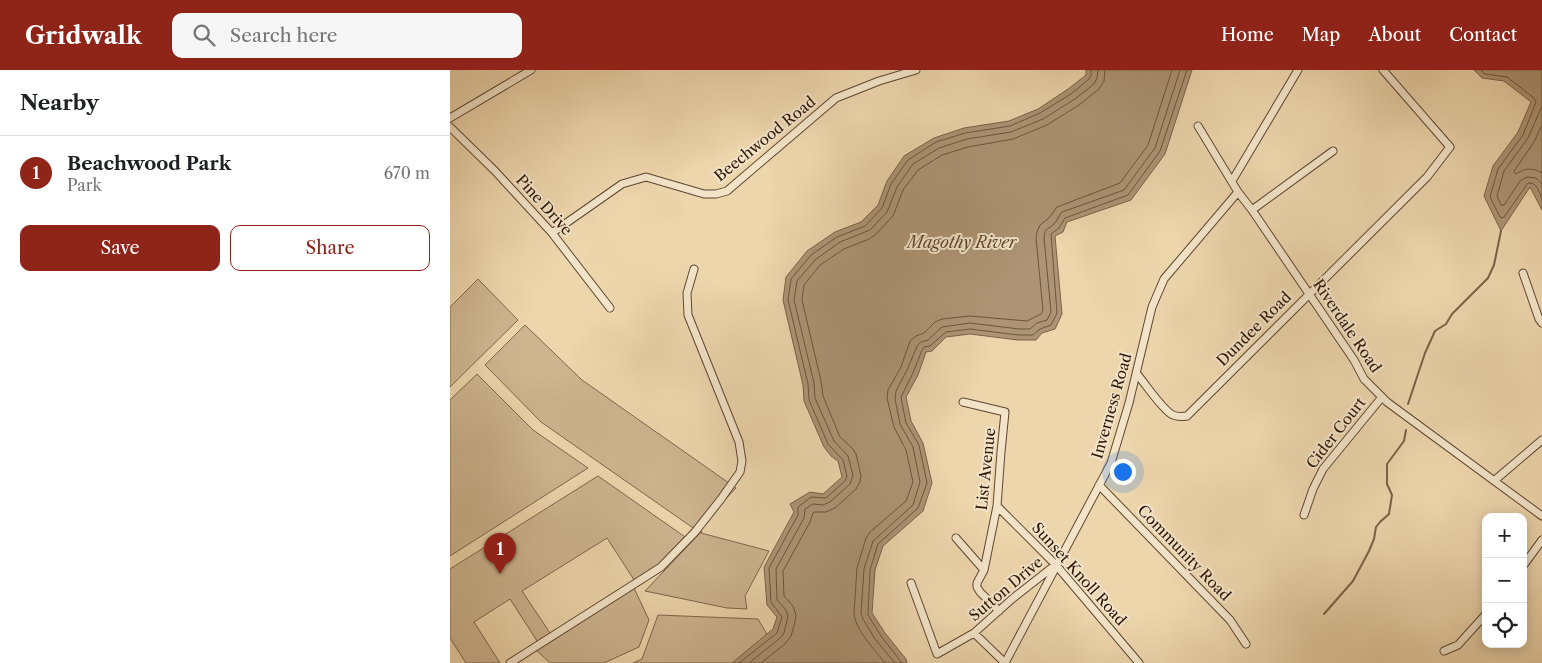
<!DOCTYPE html>
<meta charset="utf-8">
<style>
:root{--surface:#fff;--page:#f6f6f6;--text:#202124;--muted:#757577;--line:#e0e0e0;--accent:#8f2418}
body{margin:0;font-family:"Libre Caslon Text",serif;background:var(--page);color:var(--text)}
.controls{position:absolute;right:15px;bottom:15px;display:grid;overflow:hidden;border-radius:10px;box-shadow:0 2px 12px #0003}
.controls button{width:45px;height:45px;display:grid;place-items:center;padding:0;border:0;border-bottom:1px solid var(--line);background:var(--surface);color:var(--text);font:25px sans-serif}
.you{position:absolute;left:672px;top:401px;width:18px;height:18px;margin:-12px;border:4px solid #fff;border-radius:50%;background:#1a73e8;box-shadow:0 0 0 8px #1a73e833}
.badge{display:grid;place-items:center;width:32px;height:32px;border-radius:50%;background:var(--accent);color:#fff;font-size:16px;font-weight:700}
.pin{position:absolute;translate:-50% -41px;filter:drop-shadow(0 1px 2px #0008)}
.pin::after{content:'';position:absolute;top:26px;width:18px;height:15px;background:inherit;clip-path:polygon(0 0,100% 0,50% 100%)}
.list{margin:0;padding:0;list-style:none}
h2{display:flex;justify-content:space-between;align-items:center;height:65px;margin:0;padding:0 20px;font-size:21px}
h2 small{font-size:16px;font-weight:400;color:var(--muted)}
.list li{display:grid;grid-template-columns:32px 1fr auto;gap:15px;align-items:center;box-sizing:border-box;height:75px;padding:0 20px;border-top:1px solid var(--line)}
.list b{display:block;font-size:19px;white-space:nowrap}
.list p{margin:0;font-size:16px;white-space:nowrap;color:var(--muted)}
.list em{font-size:16px;font-style:normal;color:var(--muted)}
.actions{display:flex;gap:10px;padding:15px 20px}
.actions a{flex:1;padding:11px 0;border:1px solid var(--accent);border-radius:10px;text-align:center;font-size:18px;color:var(--accent)}
.actions .main{background:var(--accent);color:#fff}
.icon{flex:none;width:28px;height:28px;fill:none;stroke:currentColor;stroke-width:2;stroke-linecap:round;stroke-linejoin:round}
.map{position:relative;flex:none;width:1092px;height:593px;overflow:hidden}
header{display:flex;align-items:center;gap:30px;box-sizing:border-box;height:70px;padding:0 25px;background:var(--accent);color:#fff}
header strong{font-size:24px}
nav{display:flex;gap:28px;margin-inline-start:auto;font-size:18px}
.search{width:350px;height:45px;background:var(--page);display:flex;align-items:center;gap:12px;box-sizing:border-box;padding:0 18px;border-radius:10px;color:var(--muted);font-size:19px}
main{display:flex}
aside{flex:1;background:var(--surface)}
.map>svg:first-child{display:block}
</style>
<header>
<strong>Gridwalk</strong>
<div class="search"><svg class="icon" aria-label="search" viewBox="0 0 24 24"><circle cx="10" cy="10" r="6"/><path d="M15 15l6 6"/></svg>Search here</div>
<nav><a>Home</a><a>Map</a><a>About</a><a>Contact</a></nav>
</header>
<main>
<aside>
<h2>Nearby<small></small></h2>
<ul class="list">
<li><span class="badge">1</span><div><b>Beachwood Park</b><p>Park</p></div><em>670 m</em></li>
</ul>
<div class="actions"><a class="main">Save</a><a>Share</a></div>
</aside>
<div class="map">
<svg width="1092" height="593" viewBox="0 0 1092 593">
<rect width="100%" height="100%" fill="#edd5ac"/>
<filter id="stains"><feTurbulence type="fractalNoise" baseFrequency=".004" numOctaves="4"/><feColorMatrix values="0 0 0 0 .2 0 0 0 0 .09 0 0 0 0 .02 0 0 0 .5 -.17"/></filter>
<radialGradient id="worn" r=".72"><stop offset=".6" stop-color="#630" stop-opacity="0"/><stop offset="1" stop-color="#630" stop-opacity=".3"/></radialGradient>
<!-- green -->
<path fill="#cdb590" stroke="#7e664b" d="M28,209l40,41 -68,67v-80z
M75,255l57,55 154,108 -40,42 -155,-108 -56,-57z
M27,304l56,56 55,38 -138,88v-156z
M148,406l90,63 -38,39 -12,8 -31,-48 -85,53 32,48 80,-51 15,32 -10,27 -35,16h-54l-14,-13 5,-3 -31,-48 -36,23 26,41h-34l-16,-25v-69z
M252,461l-1,2 68,18 -24,45 2,13 -20,-1 -82,-17z
M208,545l100,4 10,17 -18,27h-117l9,-4z"/>
<!-- water -->
<path fill="#ac9474" stroke="#7a6248" d="M636,0h106l-27,84 -34,46 -64,22 -4,10 -8,4 7,78 -7,15 -13,4 -6,7h-18l-48,-6 -24,3 -14,14 -6,1 -8,23 -12,22 5,24 12,22 9,40 -9,28 -40,35 -8,24 -3,43 13,20 21,26 1,4h-175l41,-34 4,-12 -10,-12 -3,-38 30,-55 -4,-8 20,-12 13,2 19,-17 -4,-16 -7,-5 -7,-9 -20,-46 -1,-16 -20,-85 3,-23 21,-26 28,-19 26,-10 17,-17 9,-24 17,-25 30,-18 30,-10 45,-7 29,-12 30,-20 18,-14z
M1024,0h68v140l-12,-23 -29,44 -17,-35 9,-30 25,-34 13,-30 -27,-21 -22,-3z"/>
<g fill="none" stroke-linecap="round" stroke-linejoin="round">
<!-- shore -->
<path stroke="#6d553d" stroke-width="1" d="M1031,0l4,4 22,3 27,21 2,4 -13,33 -25,34 -8,28 10,20 2,1 2,-1 24,-34c9,-1 11,9 14,16
M1092,36l-14,32 -24,33 -7,25 4,9h3l16,-24 7,-4 9,1 6,6
M1092,55l-8,17 -20,29 2,3c9,-6 17,-7 26,-1
M289,593l38,-30 5,-16 -11,-15 -2,-34 29,-53v-8l13,-10 15,1 19,-17 2,-5 -4,-16 -15,-16 -19,-44 -1,-16 -20,-84 3,-21 20,-24 26,-18 28,-11 17,-18 9,-24 17,-24 28,-18 29,-9 45,-7 30,-13 31,-19 18,-15 2,-3v-6
M299,593l31,-25 4,-5 4,-17 -2,-6 -9,-10 -1,-31 28,-51 1,-9 8,-5 10,1 7,-3 20,-18 3,-9 -5,-19 -14,-15 -19,-43 -1,-15 -20,-83 3,-19 18,-21 25,-18 30,-12 17,-18 10,-25 16,-23 26,-16 28,-9 44,-7 32,-13 32,-20 19,-15 3,-6 1,-8
M311,593l24,-19 6,-8 4,-14 1,-7 -3,-9 -9,-10 -1,-25 27,-49 3,-9 2,-1h11l9,-4 21,-19 4,-7 1,-6 -5,-22 -3,-5 -13,-12 -17,-41 -2,-15 -19,-81 2,-15 16,-20 24,-16 25,-10 6,-4 18,-19 10,-26 15,-20 24,-15 26,-8 45,-8 34,-14 32,-20 20,-16 5,-8 1,-11
M435,593c-10,-13 -30,-33 -31,-50l3,-45 9,-30 4,-6 36,-31 7,-19 -7,-32 -12,-23 -7,-29 1,-8 13,-23 9,-26 6,-5 8,-3 11,-11 7,-3 28,-3 57,5 14,-7 2,-4 -7,-72 1,-6 3,-7 9,-7 8,-11 63,-24 28,-38 24,-75
M445,593l-20,-24 -12,-20 -2,-6 3,-44 9,-28 40,-36 7,-23 -7,-35 -13,-23 -5,-25 1,-8 11,-21 10,-24 4,-4 7,-2 14,-13 28,-4 49,6h11l7,-6 10,-3 4,-8 -7,-74c1,-11 4,-8 10,-14 4,-4 4,-8 8,-12l62,-22 31,-42 25,-78
M452,593l-21,-27 -13,-21 2,-45 8,-26 40,-36 9,-25 -8,-38 -13,-22 -5,-26 12,-24 9,-23 2,-3 6,-1 16,-14 24,-3 48,6h15l7,-6 11,-4 6,-12 -6,-79 8,-6 6,-10 63,-23 32,-44 27,-81"/>
<!-- stream -->
<path stroke="#7a6248" stroke-width="2" d="M958,334l17,-51 10,-22 11,-7 6,-10 36,-36 6,-13 7,-34
M874,544l29,-33 16,-30 5,-12 2,-12 4,-5 9,-8 3,-19 -5,-11v-20l17,-23 2,-11"/>
<!-- minor casing -->
<g stroke="#5e4630" stroke-width="9">
<path id="minor" d="M0,48l81,-48
M748,56l40,66 14,18 102,150 10,19 23,23 155,114
M0,57l45,44 57,62 58,75
M782,111l66,-111
M802,140l81,-59
M102,163l70,-49 24,-7 58,17h12l11,-3 109,-93 43,-17 37,-11
M1073,203l16,46 3,4
M687,304c10,12 22,31 34,40 5,3 10,3 16,2l240,-239 23,-30 -67,-77
M513,332l42,10 -4,40 -4,54 -13,64 -7,13v4l3,5 19,19
M1045,410l47,-40
M649,415l131,135 16,24
M547,436l59,59 83,98
M854,445l9,-26 10,-20 59,-72
M506,468l28,32
M1073,496l19,-26
M461,513l26,71 37,-21 38,-34 42,-33
M524,563l31,30
M994,581l14,-6 28,-31
M60,593l151,-96 34,-35 26,-33 19,-27 2,-11 -3,-19 -51,-127 -1,-22 7,-24
M555,593l106,-200 18,-60 23,-96 12,-28 74,-87"/>
</g>
<!-- minor -->
<use href="#minor" stroke="#f3e4c9" stroke-width="7"/>
</g>
<g text-anchor="middle" stroke-width="4" stroke-linejoin="round" paint-order="stroke">
<!-- street labels -->
<g font-size="15" fill="#2e1606" stroke="#f3e4c9">
<text transform="translate(315 69) rotate(-39)" y="5">Beechwood Road</text>
<text transform="translate(94 135) rotate(48)" y="5">Pine Drive</text>
<text transform="translate(897 256) rotate(56)" y="5">Riverdale Road</text>
<text transform="translate(804 259) rotate(-45)" y="5">Dundee Road</text>
<text transform="translate(662 336) rotate(-74)" y="5">Inverness Road</text>
<text transform="translate(886 363) rotate(-52)" y="5">Cider Court</text>
<text transform="translate(536 399) rotate(-84)" y="5">List Avenue</text>
<text transform="translate(734 483) rotate(46)" y="5">Community Road</text>
<text transform="translate(629 504) rotate(48)" y="5">Sunset Knoll Road</text>
<text transform="translate(556 519) rotate(-40)" y="5">Sutton Drive</text>
</g>
<!-- water labels -->
<g font-size="16" font-style="italic" fill="#604832" stroke="#f3e4c9">
<text x="512" y="178">Magothy River</text>
</g>
</g>
<rect width="100%" height="100%" filter="url(#stains)"/>
<rect width="100%" height="100%" fill="url(#worn)"/>
</svg>
<div class="controls">
<button>+</button>
<button>−</button>
<button><svg class="icon" aria-label="locate" viewBox="0 0 24 24"><circle cx="12" cy="12" r="6"/><path d="M12 2v4M12 18v4M2 12h4M18 12h4"/></svg></button>
</div>
<div class="you"></div>
<div class="pin badge" style="left:50px;top:504px">1</div>
</div>
</main>
